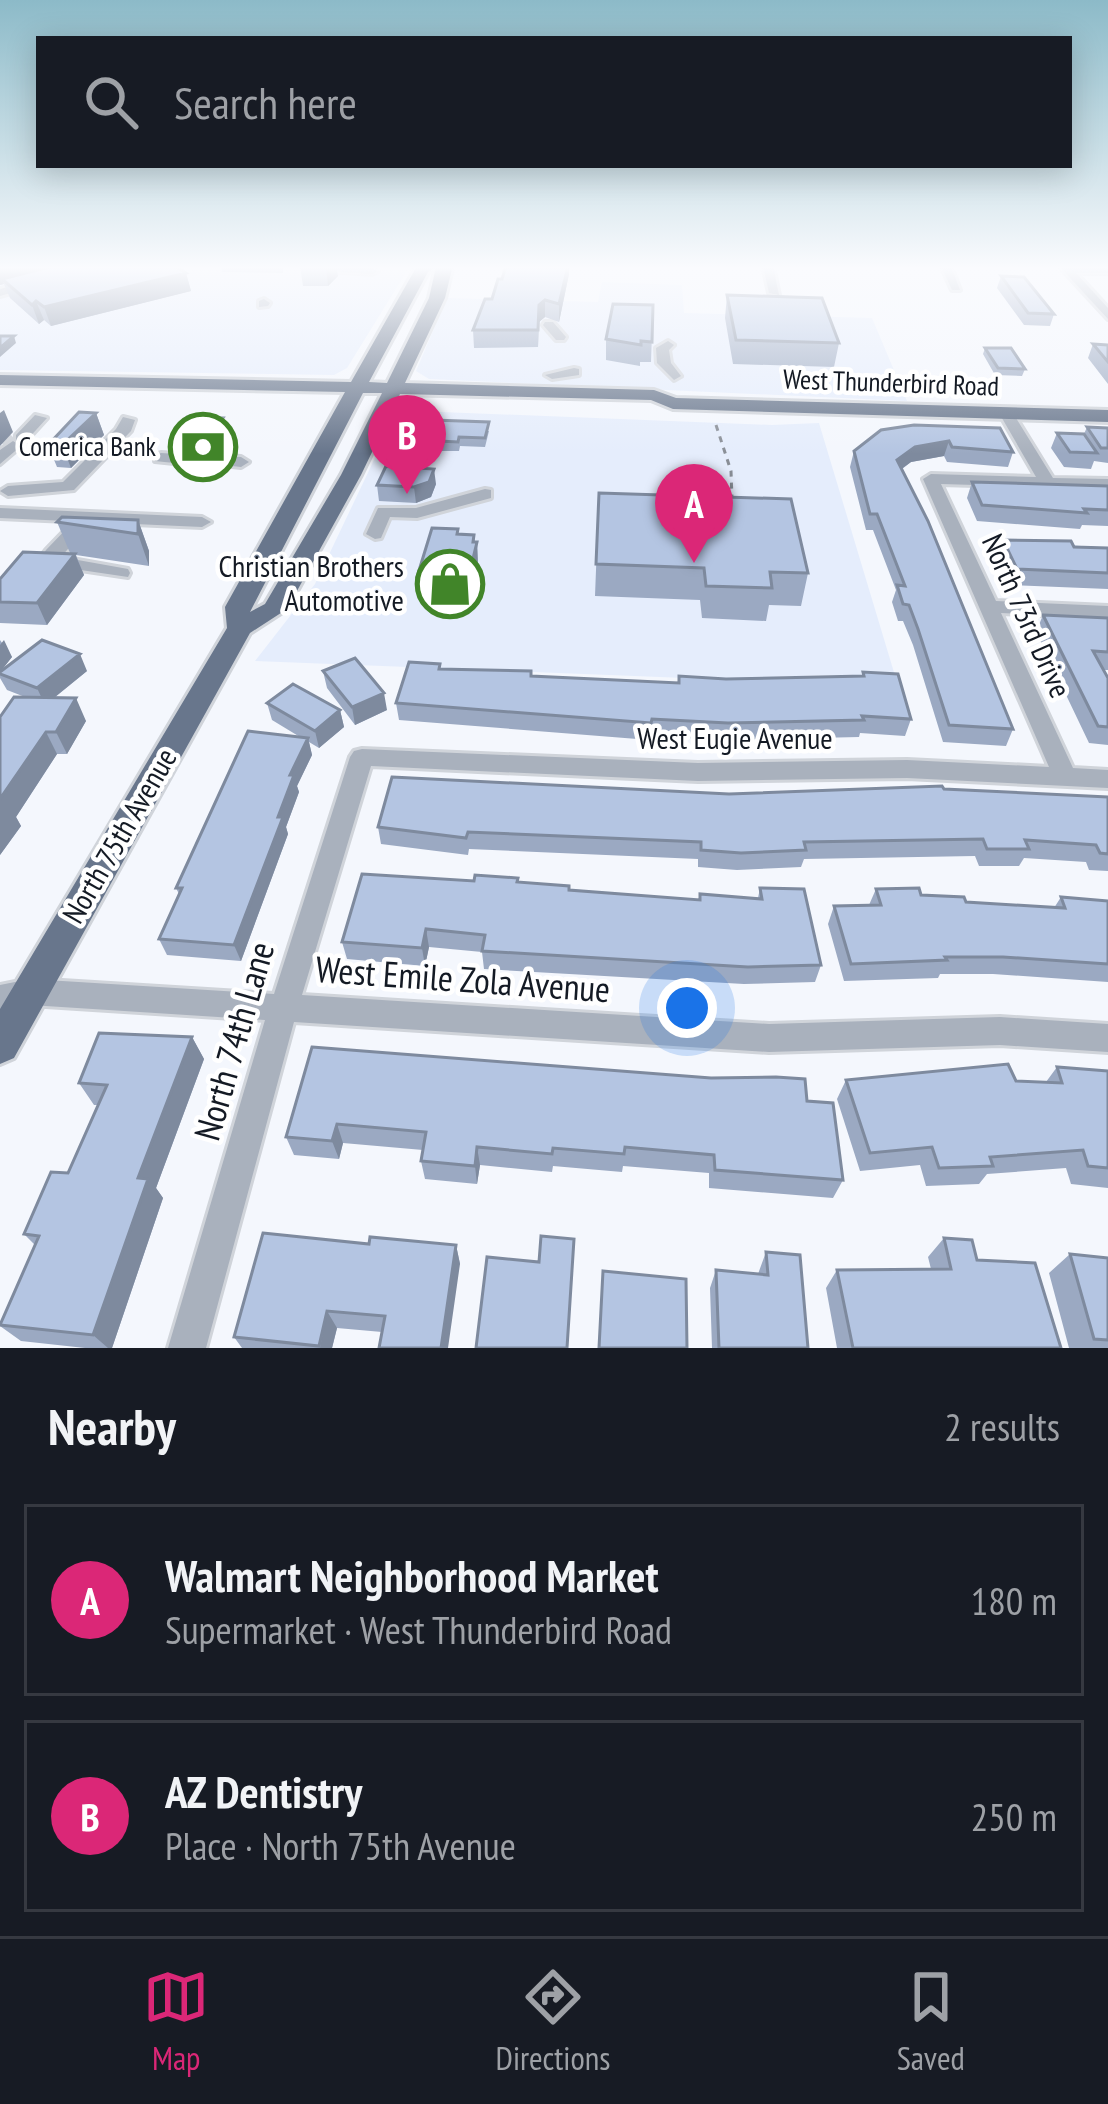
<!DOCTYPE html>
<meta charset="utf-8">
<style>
:root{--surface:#171b24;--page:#242831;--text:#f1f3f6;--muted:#9ea1a6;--line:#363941;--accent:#db2777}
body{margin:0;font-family:"PT Sans Narrow",sans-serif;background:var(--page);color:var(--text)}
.you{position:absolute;left:687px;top:1008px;width:42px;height:42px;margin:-30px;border:9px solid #fff;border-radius:50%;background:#1a73e8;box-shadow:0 0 0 18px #1a73e833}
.badge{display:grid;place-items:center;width:78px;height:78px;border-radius:50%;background:var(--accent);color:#fff;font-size:39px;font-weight:700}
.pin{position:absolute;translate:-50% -99px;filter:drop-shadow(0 3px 6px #0008)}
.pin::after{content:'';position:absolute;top:63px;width:42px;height:36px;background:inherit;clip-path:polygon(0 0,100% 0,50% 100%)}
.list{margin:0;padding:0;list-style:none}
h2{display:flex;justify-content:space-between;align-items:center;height:156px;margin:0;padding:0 48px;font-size:51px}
h2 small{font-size:39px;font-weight:400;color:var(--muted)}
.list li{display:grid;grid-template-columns:78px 1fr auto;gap:36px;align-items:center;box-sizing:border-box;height:192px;margin:0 24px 24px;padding:0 24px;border:3px solid var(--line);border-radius:0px}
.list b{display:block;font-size:45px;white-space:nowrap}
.list p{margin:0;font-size:39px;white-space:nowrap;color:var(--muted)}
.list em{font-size:39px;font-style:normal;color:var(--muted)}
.icon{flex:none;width:66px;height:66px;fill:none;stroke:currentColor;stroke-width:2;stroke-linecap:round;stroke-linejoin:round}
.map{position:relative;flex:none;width:1108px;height:1348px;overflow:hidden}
.search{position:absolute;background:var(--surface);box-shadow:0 6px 30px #0003;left:36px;right:36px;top:36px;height:132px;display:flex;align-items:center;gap:30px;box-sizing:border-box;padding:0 42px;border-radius:0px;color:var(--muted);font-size:45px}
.sheet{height:588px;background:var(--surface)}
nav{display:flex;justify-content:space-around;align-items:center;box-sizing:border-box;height:168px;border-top:3px solid var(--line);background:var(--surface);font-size:33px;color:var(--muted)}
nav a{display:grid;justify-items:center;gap:6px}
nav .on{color:var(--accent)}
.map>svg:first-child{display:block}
</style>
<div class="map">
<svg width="1108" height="1348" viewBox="0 0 1108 1348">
<rect width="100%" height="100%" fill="#f4f7fd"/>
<!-- built -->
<path fill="#e5edfc" d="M64,266h346l-63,102 -13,7 -334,-5v-90z
M602,282l80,3 2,28 188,5 35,83 -478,-22 -13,-8 31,-73 151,4z
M416,411l356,14 47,-2 77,256 -63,-4 -123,4 -455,-18 60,-77 78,-164z"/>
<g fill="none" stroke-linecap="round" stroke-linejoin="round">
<!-- minor-tunnel -->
<path stroke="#d2d6dc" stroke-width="16" stroke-dasharray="16 8" stroke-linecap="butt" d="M5,446l8,-9
M197,455l17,1"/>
<!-- minor casing -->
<g stroke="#d0d4da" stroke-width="6">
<path id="minor" d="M333,266l39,2 6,3 -6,3 -43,-3v-4z
M763,266h10l6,29 -10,-2z
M941,266h10l9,24h-8z
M1059,266l49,1v6h-32l32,35v11z
M34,280l4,1v4l-38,11v-7z
M264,299l6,4 -2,3 -9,1v-6z
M545,322h8l13,15 -2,3h-8l-13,-15z
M668,341l6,4 -5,5 2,13 10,13 -7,4 -17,-17 -1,-15z
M574,368l5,1v6l-27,4 -7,-4z
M1006,409l7,4 40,65 55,1v10l-167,-5 55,117 112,5v12l-107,-5 72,155 35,2v18l-201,-10 -209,3 -327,-15 -69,229 467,29 231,-7 108,7v28l-108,-7 -231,7 -475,-30 -88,326h-38l97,-328 -235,-15 -30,6v-26l30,-6 244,15 76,-237 4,-6 8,-2 336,14 209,-3 142,7 -126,-288 8,-5 105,3 -37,-64z
M35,415l12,3 -21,23h-10v-6z
M123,417l12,3 -4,11 -57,59 -66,6 -8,-5 8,-5 55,-4 53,-53z
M13,441l8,5 -21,18v-14z
M161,453l32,2 8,5 -8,5 -38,-4v-6z
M211,455l30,2 8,5 -8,5 -36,-4v-6z
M485,489l6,1v8l-74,20 -27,-1 -9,21 -6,1 -9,-5 12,-26h38z
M0,508l202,9 9,5 -9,5 -202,-9z
M77,523l9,5 -25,29 67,12 2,4 -2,4 -81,-12 -4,-11 3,-4 25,-26z"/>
</g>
<!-- major casing -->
<g stroke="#d0d4da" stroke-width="6">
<path id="major" d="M417,266l35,3 -7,29 -40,85 249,7 22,8 432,12v12l-435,-13 -22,-9 -251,-6 -39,81 -74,134 -37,24 -236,425 -14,6v-55l227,-381 -2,-21 120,-215 -345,-7v-10l351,7zM436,267l-7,31 -42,85 -18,-1 59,-110zM363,393h19l-41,82 -76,129 -15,8z"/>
</g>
<!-- path -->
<path stroke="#898e96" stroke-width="3" stroke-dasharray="6 6" stroke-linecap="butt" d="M716,425l15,46 1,28"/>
<!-- minor -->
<use href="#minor" fill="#a9b1bd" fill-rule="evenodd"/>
<!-- major -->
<use href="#major" fill="#68768c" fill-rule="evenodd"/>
</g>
<!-- wall -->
<path fill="#9ba9c2" d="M0,266l186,7 5,18 -140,35 -7,-6 -5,4 -29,-26 -6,-14 -4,1z
M221,266h62v7l-61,-1z
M300,266h36l2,10 -10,10h-25z
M569,274l-10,48 -14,-5 -6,5 -1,25 -64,1 -1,-18 19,-31z
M1001,276l53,38 -4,12 -26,-1 -27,-37z
M727,295l112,48 -5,24 -101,-3 -8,-46z
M653,305l-2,57h-11v4l-34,-6v-21z
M1093,344l15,1v39l-20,-26z
M985,348l40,21 -3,7 -27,-1 -12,-21z
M96,413l8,22 -33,33 -14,-1 -9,-22z
M914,425l99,27 -5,15 -61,-5 -3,-6 -33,6 -9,7 111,260 -7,17 -63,-4 -30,-97 -10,-24h-5l-6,-19 4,-12 -23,-60h-7l-16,-63 4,-16z
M1087,427l21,1v35l-14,-2 -3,8 -27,-2 -13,-19 6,-15 27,1z
M177,431l51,5 -10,15 -17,4 -19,-5z
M489,431l-4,16 -25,-1 -1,5h-19l-1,-6 -41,-1 -2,-9z
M972,482l136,4v40l-26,-1 -2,4 -103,-8 -10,-23z
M436,484l-5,13 -15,6 -37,-2 -2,-16z
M599,493l209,80 -7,33 -32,-1 -3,16 -64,-3 -2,-18 -105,-4z
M138,520l11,31v15l-73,-11 8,20 -37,50 -47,-2v-44l70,-26 -13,-31z
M458,529v5l19,8 1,24 -8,38 -50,-2 -3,-25z
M1003,540l105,8v41l-98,-4 -13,-29z
M1043,615l65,3v52h-5l5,8v67l-19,-2 -53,-111z
M0,640l12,17 -11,14h86l-33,27 32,23 -19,33h-10l-41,63 5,9 -21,29 25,-158 -18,-7 -7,-12z
M440,669l92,7 146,7 48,-4 136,-3 1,-4 48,47 -6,17 -45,-3 -1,4 -134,3 -75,-4v4l-251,-20 -3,-17z
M323,671l64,39 -32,15 -28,-37z
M267,703l73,7 4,17 -25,21 -10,-6 3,13 -15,31 2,6 -13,35 2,7 -47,127 -74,-6 -8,-16 20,-45 -3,-6 124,-151 -28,-17z
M944,789l164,8v74l-19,-1 -3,-8 -62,-4 -5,8h-40l-4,-10 -171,3 -3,8 -64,3 -39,-3v-8l-229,-10 -1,6 -87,-11 -3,-17 351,-33z
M474,881l44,1 51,8 130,10 1,-6 58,4 2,-10 61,77 -6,17 -71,2 -260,-15 -2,-17 -53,-5 -4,19 -78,-7 -5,-17z
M876,889l90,13 88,6 7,-11 47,4v81l-115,-8h-53l-2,4 -94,3 -16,-57 6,-18 35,-1z
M192,1037l12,22 -48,129 7,10 -51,150h-27l-64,-7 -21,-15 35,-81 -11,-11 44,-61 30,-68h-4l-15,-22z
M312,1047l495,54 36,79 -10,18 -124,-10v-15l-86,-7 -1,6 -69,-6 -1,6 -72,-7 -3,19 -52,-5 -4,-18 2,-11 -80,-7 -4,16 -45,-4 -8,-18z
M1057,1067l51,4v117l-37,-4 -5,-16 -79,6 -8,10 -53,2 -6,-21 -60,6 -23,-72 9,-19 200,2z
M944,1238l33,22 84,88h-224l-11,-60 11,-18 94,-1 -3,-12z
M369,1244l87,1 4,19 -78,68 -45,-4 -5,20h-90l-8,-11z
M766,1252l42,96h-96l-2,-60 6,-18 42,4z
M1070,1254l38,4v90h-39l-20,-75z"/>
<!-- shaded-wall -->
<path fill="#7e8a9e" d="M0,266h78l-76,13 2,5 -4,1z
M326,266h10l2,10 -10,10z
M568,266h1v8l-10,48v-18z
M186,273l5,18 -140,35 -7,-19z
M545,300v17l-6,5 -1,25 1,-42z
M36,301l8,19 -5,4 -7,-19z
M14,336l2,7 -16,14v-9z
M4,410l9,22 -13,14v-33z
M96,413l8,22 -33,33 -9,-23z
M223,418l5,18 -10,15 -17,4 -5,-19z
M949,441l-5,15 -33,6 -18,13 4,-15 18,-13z
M434,469l2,15 -5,13 -15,6 -2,-16z
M138,520l11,31v15l-11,-32z
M474,535l1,13 2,-6 1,24 -8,38 -2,-25z
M75,554l9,21 -37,50 -10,-22z
M4,640l8,17 -12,15v-27z
M80,654l7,17 -42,34 -8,-17z
M384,693l3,17 -32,15 -3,-18z
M76,698l10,23 -19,33 -11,-22z
M340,710l4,17 -25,21 -4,-17z
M46,732l11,22 -41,63 5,9 -21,29v-56z
M308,738l4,17 -15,31 2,6 -13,35 2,7 -47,127 -7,-16 44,-128 12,-42z
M426,929l3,18 -4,19 -3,-18z
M192,1037l12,22 -48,129 7,10 -51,150h-4l-15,-13 45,-157z
M337,1124l6,19 -4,16 -7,-18z
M477,1147l3,18 -3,19 -2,-18z
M456,1245l4,19 -12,84h-7z
M327,1311l10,17 -5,20h-12z"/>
<!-- building -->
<path fill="#b4c5e2" stroke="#7e8a9e" stroke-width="3" d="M53,266h122l11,7 -142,34 -8,-6 -4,4 -30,-26z
M506,266h62l-9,38 -14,-4 -6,5 -1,25h-65l12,-31h7l6,-20h4z
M1001,276l23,1 30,37 -26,-1z
M727,295l95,3 17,45 -103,-3z
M613,304l40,1 -1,37 -11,-1v4l-35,-6z
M0,336h14l-14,12z
M1093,344l15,1v17z
M985,348h26l14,21 -27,-1z
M79,412l17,1 -34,32h-14z
M187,417l36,1 -10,14 -17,4 -19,-5z
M403,419l86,3 -4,16 -26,-1 -1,5 -19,-1 1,-5 -44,-1z
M914,425l86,3 13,24 -61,-5 -3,-6 -34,6 -18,13 31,61 85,208 -64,-4 -31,-96 -9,-24 -6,-1 -6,-19 8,1 -28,-72h-7l-16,-63 27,-21z
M1087,427l21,1v20h-7z
M1057,433l27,1 13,19 -27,-1z
M386,466l48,3 -5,13 -15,5 -37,-2z
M972,482l136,4v24l-24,-1 3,4 -105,-8z
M599,493l192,6 17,74 -38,-1 2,16 -66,-2 -2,-18 -108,-4z
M62,517l76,3v14l-81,-12z
M432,528l26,1 -1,5 17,1 -1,7h4l-9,37 -51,-2z
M1003,540l68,1 3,6 34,1v25l-91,-4z
M23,552l52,2 -38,49 -37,-1v-23z
M1043,615l65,3v34l-15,-1 15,27v49l-10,-1z
M42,640l38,14 -43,34 -37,-14v-2z
M355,658l29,35 -32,14 -29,-36z
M409,662l31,2 -1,5 92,2v5l148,7v-7l47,3 138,-3 -1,-4 35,2 13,45 -49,-3 2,4 -136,3 -76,-4 -1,4 -255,-20z
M293,684l47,26 -25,21 -48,-28z
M14,697l62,1 -20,34h-10l-46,67v-82z
M248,731l60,7 -18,37h4l-16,42h5l-49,128 -75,-6 23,-51h-6z
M392,777l337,17 213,-8 2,3 164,8v57l-8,-1 -4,-8 -71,-5 4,9h-42l-4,-10 -179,3 2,8 -65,3 -40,-3v-8l-233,-10 -2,6 -88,-11z
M362,874l112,7 1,-6 43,3 -1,4 52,4v4l131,10v-6l62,5 -2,-11 44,1 17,76 -73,2 -266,-16 3,-16 -59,-6 -4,19 -80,-6z
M919,888l2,7 43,2 2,5 99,6 -4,-11 47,4v63l-105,-7h-58l2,3 -96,4 -17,-58 47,-1 -5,-16z
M99,1033l93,4 -54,141 10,1 -55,156 -93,-10 39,-89 -15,-2 27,-62 17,1 39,-88 -28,-2z
M312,1047l399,31 65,-1 29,2 2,22 26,2 10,77 -128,-10 -1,-15 -89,-8 -1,7 -71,-6 -1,6 -75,-7 -2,19 -54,-5 5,-29 -89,-8 -5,17 -46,-4z
M1008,1064l8,17 46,2 -5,-16 51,4v97l-20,-2 -5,-16 -93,7 3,9 -54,2 -7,-21 -62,6 -24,-73z
M263,1233l106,11 1,-7 86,8 -15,103h-62l6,-32 -58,-5 -8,35 -85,-9z
M541,1236l33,3 -7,109h-91l11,-91 52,5z
M944,1238l28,2 5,20 58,3 26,85h-208l-16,-78 114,-1z
M766,1252l34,3 8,93h-89l-3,-78 52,5z
M1070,1254l38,4v82l-14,-1z
M603,1271l83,8 1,69h-88z"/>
<!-- sky -->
<linearGradient id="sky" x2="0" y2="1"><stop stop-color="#8cbac8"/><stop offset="0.59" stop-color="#fafbfe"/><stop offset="1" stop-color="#fafbfe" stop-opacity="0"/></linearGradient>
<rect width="1108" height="454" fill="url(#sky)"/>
<!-- icons -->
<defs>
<g id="bank-ring" transform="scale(3.45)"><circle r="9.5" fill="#fff" stroke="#418529" stroke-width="1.5"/><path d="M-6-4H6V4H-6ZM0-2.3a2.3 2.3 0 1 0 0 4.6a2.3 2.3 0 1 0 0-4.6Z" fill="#418529"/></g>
<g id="shop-ring" transform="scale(3.45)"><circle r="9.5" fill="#fff" stroke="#418529" stroke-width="1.5"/><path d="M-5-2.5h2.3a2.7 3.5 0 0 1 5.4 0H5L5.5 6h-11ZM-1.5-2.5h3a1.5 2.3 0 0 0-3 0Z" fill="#418529"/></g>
</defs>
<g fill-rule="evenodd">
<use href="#bank-ring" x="203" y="447"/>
<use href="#shop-ring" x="450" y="584"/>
</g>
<g text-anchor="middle" stroke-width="9" stroke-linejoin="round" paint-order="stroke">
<!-- far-street labels -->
<g font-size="27" fill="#141a24" stroke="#fff">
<text transform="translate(891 383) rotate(2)" y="9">West Thunderbird Road</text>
</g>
<!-- far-poi labels -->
<g font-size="27" fill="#141a24" stroke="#fff" text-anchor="end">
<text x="156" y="456">Comerica Bank</text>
</g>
<!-- poi labels -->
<g font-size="30" fill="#141a24" stroke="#fff" text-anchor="end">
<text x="404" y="577">Christian Brothers<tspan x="404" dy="34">Automotive</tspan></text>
</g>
<!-- street labels -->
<g font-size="30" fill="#141a24" stroke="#fff">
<text transform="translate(1026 616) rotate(66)" y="10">North 73rd Drive</text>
<text x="735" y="749">West Eugie Avenue</text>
<text transform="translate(120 836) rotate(-60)" y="10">North 75th Avenue</text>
</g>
<!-- near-street labels -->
<g font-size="36" fill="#141a24" stroke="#fff">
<text transform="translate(463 979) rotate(4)" y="13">West Emile Zola Avenue</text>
<text transform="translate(234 1041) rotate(-74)" y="13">North 74th Lane</text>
</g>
</g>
</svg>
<div class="you"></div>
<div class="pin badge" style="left:694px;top:563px">A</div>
<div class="pin badge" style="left:407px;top:494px">B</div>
<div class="search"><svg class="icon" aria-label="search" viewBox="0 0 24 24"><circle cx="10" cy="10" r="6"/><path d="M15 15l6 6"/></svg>Search here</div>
</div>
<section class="sheet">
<h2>Nearby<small>2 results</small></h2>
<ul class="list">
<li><span class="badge">A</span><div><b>Walmart Neighborhood Market</b><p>Supermarket · West Thunderbird Road</p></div><em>180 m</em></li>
<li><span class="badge">B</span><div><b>AZ Dentistry</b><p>Place · North 75th Avenue</p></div><em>250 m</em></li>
</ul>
</section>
<nav>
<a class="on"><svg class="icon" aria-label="map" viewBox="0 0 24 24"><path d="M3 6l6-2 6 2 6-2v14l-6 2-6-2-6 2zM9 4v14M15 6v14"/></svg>Map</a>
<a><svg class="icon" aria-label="directions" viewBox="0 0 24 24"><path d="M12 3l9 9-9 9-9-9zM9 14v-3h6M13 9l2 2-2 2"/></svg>Directions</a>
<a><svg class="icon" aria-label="saved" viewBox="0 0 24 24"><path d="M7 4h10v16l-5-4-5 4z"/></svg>Saved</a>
</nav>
